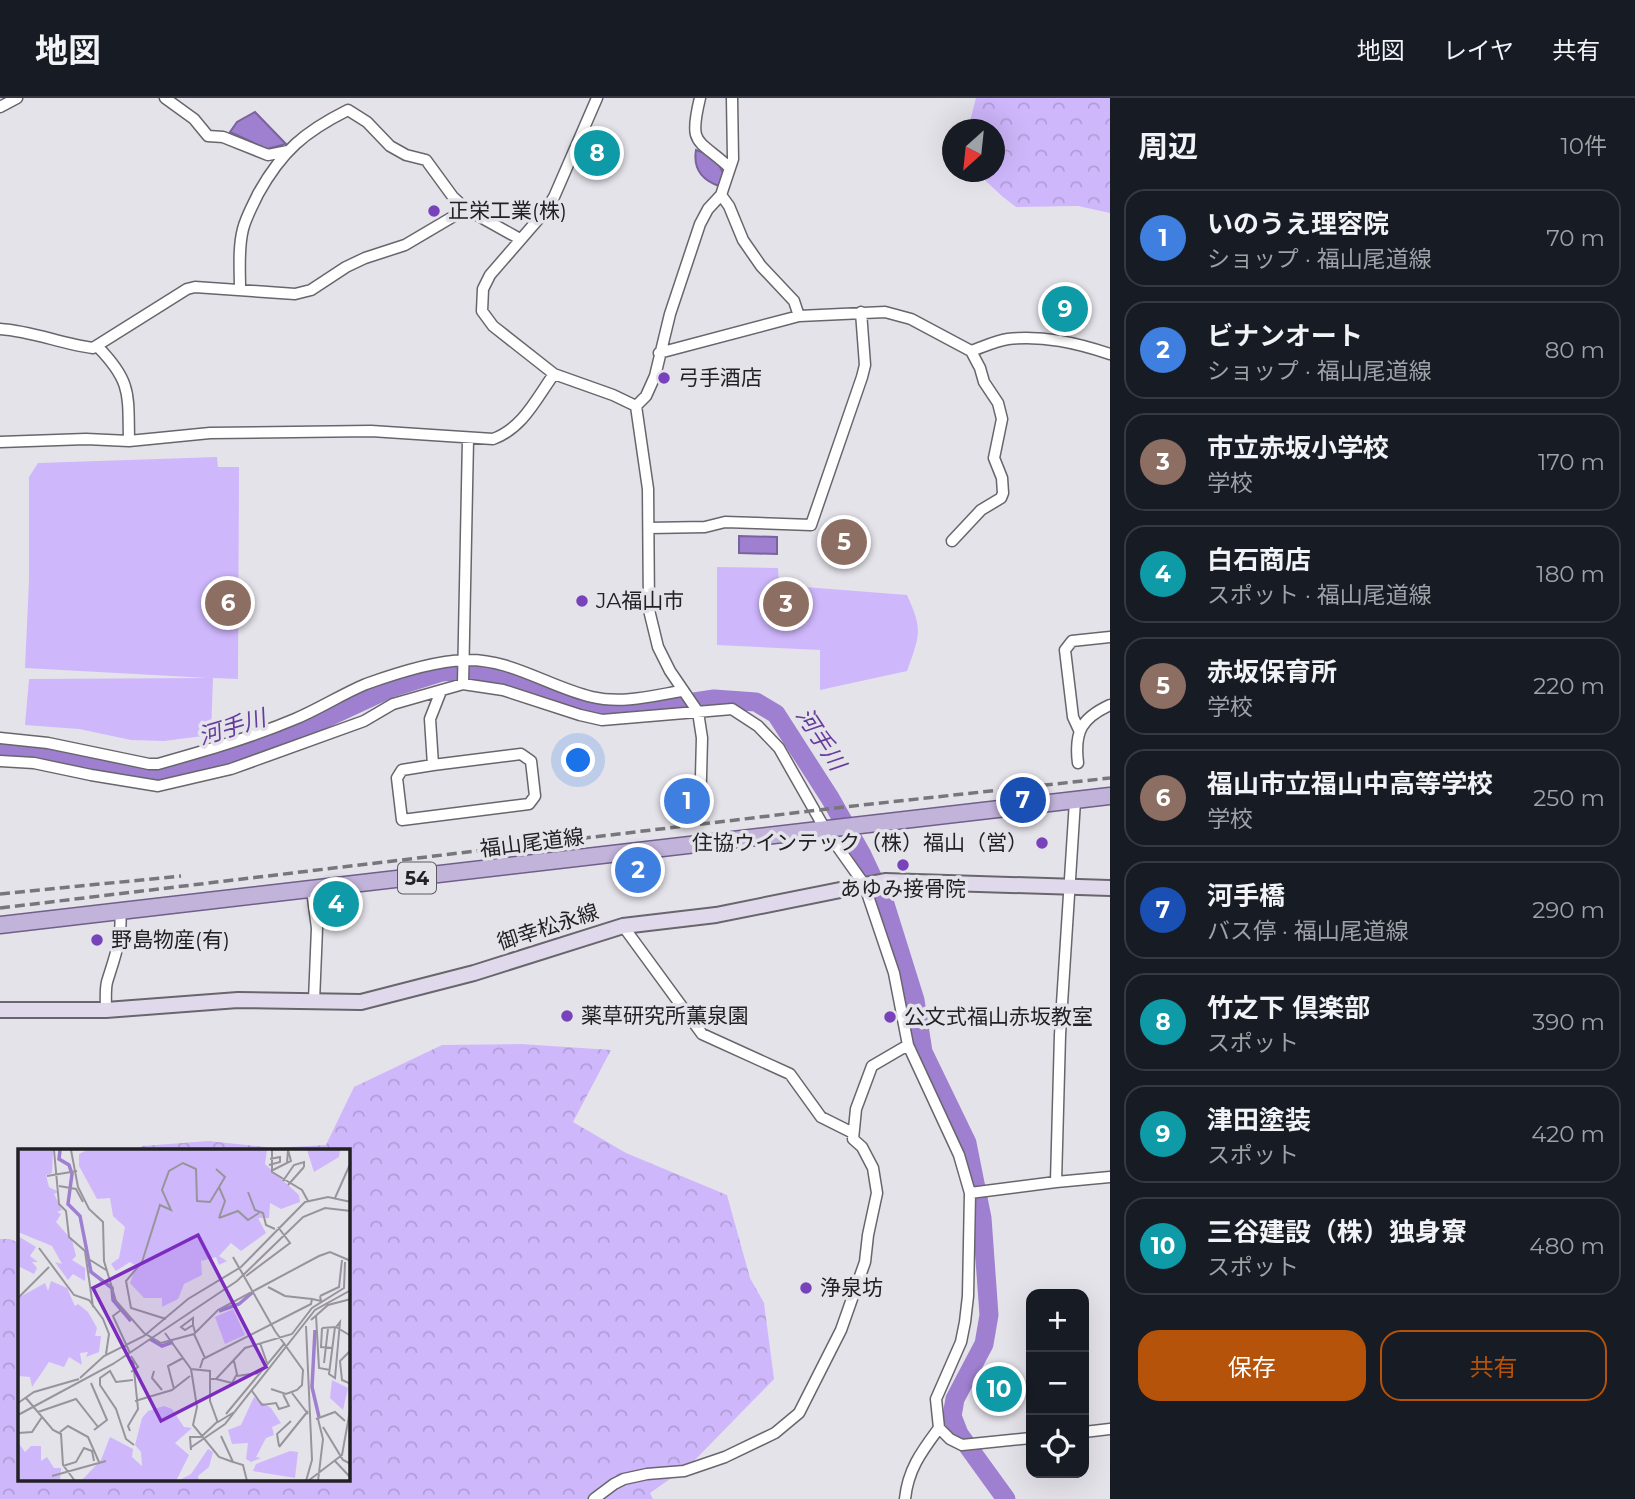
<!DOCTYPE html>
<html lang="ja">
<meta charset="utf-8">
<style>
:root{--surface:#171b24;--page:#20242c;--text:#f1f3f6;--muted:#9ea1a6;--line:#363941;--accent:#b45309}
body{margin:0;font-family:Montserrat,"Noto Sans JP",sans-serif;background:var(--page);color:var(--text)}
.controls{position:absolute;right:21px;bottom:21px;display:grid;overflow:hidden;border-radius:14px;box-shadow:0 7px 28px #0002}
.controls button{width:63px;height:63px;display:grid;place-items:center;padding:0;border:0;border-bottom:2px solid var(--line);background:var(--surface);color:var(--text);font:35px sans-serif}
.compass{position:absolute;left:942px;top:21px;width:63px;height:63px;border-radius:50%;background:var(--surface);box-shadow:0 7px 28px #0002;rotate:207deg}
.you{position:absolute;left:579px;top:663px;width:24px;height:24px;margin:-18px;border:5px solid #fff;border-radius:50%;background:#1a73e8;box-shadow:0 0 0 10px #1a73e833}
.badge{display:grid;place-items:center;width:46px;height:46px;border-radius:50%;background:var(--accent);color:#fff;font-size:23px;font-weight:700}
.pin{position:absolute;translate:-50% -50%;border:4px solid #fff;box-shadow:0 2px 7px #0006}
.list{margin:0;padding:0;list-style:none}
h2{display:flex;justify-content:space-between;align-items:center;height:91px;margin:0;padding:0 28px;font-size:30px}
h2 small{font-size:23px;font-weight:400;color:var(--muted)}
.list li{display:grid;grid-template-columns:46px 1fr auto;gap:21px;align-items:center;box-sizing:border-box;height:98px;margin:0 14px 14px;padding:0 14px;border:2px solid var(--line);border-radius:21px}
.list b{display:block;font-size:26px;white-space:nowrap}
.list p{margin:0;font-size:23px;white-space:nowrap;color:var(--muted)}
.list em{font-size:23px;font-style:normal;color:var(--muted)}
.actions{display:flex;gap:14px;padding:21px 28px}
.actions a{flex:1;padding:16px 0;border:2px solid var(--accent);border-radius:21px;text-align:center;font-size:24px;color:var(--accent)}
.actions .main{background:var(--accent);color:#fff}
.icon{flex:none;width:38px;height:38px;fill:none;stroke:currentColor;stroke-width:2;stroke-linecap:round;stroke-linejoin:round}
.map{position:relative;flex:none;width:1110px;height:1401px;overflow:hidden}
header{display:flex;align-items:center;gap:42px;box-sizing:border-box;height:98px;padding:0 35px;background:var(--surface);border-bottom:2px solid var(--line)}
header strong{font-size:33px}
nav{display:flex;gap:38px;margin-inline-start:auto;font-size:24px}
main{display:flex}
aside{flex:1;background:var(--surface)}
.map>svg:first-child{display:block}
</style>
<header>
<strong>地図</strong>
<nav><a>地図</a><a>レイヤ</a><a>共有</a></nav>
</header>
<main>
<div class="map">
<svg width="1110" height="1401" viewBox="0 0 1110 1401">
<defs>
<pattern id="forest-crowns" width="20" height="18" patternUnits="userSpaceOnUse" patternTransform="scale(1.75)"><rect width="20" height="18" fill="#cfb7fc"/><path d="M2 6a3 3 0 1 1 6 0M12 15a3 3 0 1 1 6 0" fill="none" stroke="#b19dd8"/></pattern>
</defs>
<rect width="100%" height="100%" fill="#e5e3ea"/>
<!-- green -->
<path fill="#cfb7fc" d="M217,359l1,10h21l-1,212 -25,-1 -2,57 -47,6 -33,-1 -52,-11 -54,-4 4,-46 179,-1 -183,-10 4,-88v-103l9,-14z
M717,469l61,1 1,17 128,10c16,35 13,40 0,76l-87,19v-40l-103,-5z"/>
<!-- forest -->
<path fill="url(#forest-crowns)" d="M976,0h134v115l-32,-7 -62,1 -13,-10 -27,-25h19v-42l-27,-1z
M521,946l90,6 -38,72 53,31 101,42 23,83 14,25 10,76 -84,86 -40,28 3,6h-653v-260h10l9,4v237h329v-329h-213l7,-5 67,-5 65,7 52,-3 28,-58 88,-42z"/>
<!-- water -->
<path fill="#9e7fd0" stroke="#79639c" stroke-width="2" d="M255,14l31,32 -19,5 -37,-17 7,-10z
M696,52c18,6 20,8 28,25l-5,11c-17,-6 -26,-18 -23,-36z
M739,438l38,1v17l-38,-1z"/>
<g fill="none" stroke-linecap="round" stroke-linejoin="round">
<!-- river -->
<path stroke="#9e7fd0" stroke-width="19" d="M0,649l153,24 35,-5 104,-32 99,-46 51,-16 30,-2 40,9 59,24 30,8 27,1 86,-13 42,3 20,12 54,84 32,57 23,49 30,96 8,52 44,91 15,75 7,97 -5,29 -29,55 -3,17 7,18 47,65"/>
<!-- street casing -->
<g stroke="#68666c" stroke-width="13">
<path id="street" d="M165,0l29,21 14,17 15,1 45,18 20,-4
M597,0l-43,99 -12,18 -52,60 -7,14 -1,22 11,15 61,48 59,21 23,11 12,83 1,121 9,37 12,24 28,41 4,26 -2,77
M700,0c-12,49 -2,40 30,70
M0,9l17,-9
M721,97l8,11 14,34 18,26 33,35 5,15
M240,191c0,-19 -2,-41 3,-60 3,-12 10,-24 15,-35 24,-43 46,-62 90,-84l19,12 23,24 16,9 20,5 27,37 13,12
M0,231c32,2 62,15 93,19l94,-59 8,-2 100,7 16,-4 35,-23 19,-9 40,-13 61,-36 54,30
M98,249c34,35 30,47 31,94
M659,255l140,-37 86,-4 26,7 60,32c12,-4 24,-10 37,-12 35,-4 69,4 102,15
M636,308l10,-10 9,-20 15,-62 30,-90 8,-15 13,-14 12,-36 -1,-61
M0,344l86,-3 43,2 81,-8 161,-2 122,8c30,-11 43,-40 61,-65
M649,430l56,-1 20,-5 86,3 51,-148 3,-12 -4,-53
M952,443l29,-31 20,-12 2,-5 -1,-15 -8,-20 8,-39 -4,-16 -14,-21 -4,-14 -9,-17
M463,586l5,-245
M1079,632l-6,-13 -8,-67 7,-9 38,-4
M0,640l48,5 101,21h9c46,-13 92,-26 137,-45 24,-10 47,-25 71,-35 28,-10 70,-23 98,-24 46,-2 85,27 128,37 30,7 60,-1 89,-6
M0,663l34,2 57,12 67,11 73,-17 133,-48 29,-17 70,-20 40,6 77,25 22,5 130,-11 26,17 21,22 46,81 39,55 30,89 14,72 51,110 11,38 -2,103 -3,26 -4,20 -25,57 3,29c-17,23 -31,41 -34,71
M1078,665c-4,-32 4,-45 32,-58
M433,667l-31,5 -5,8 5,42 127,-16 6,-8 -4,-35 -10,-7 -88,11 -3,-46 11,-28
M312,793l5,37 -3,73
M623,828l79,108 88,40 31,43 32,16
M106,912c0,-9 -1,-20 1,-28 7,-23 16,-45 13,-70
M1056,1084l54,-5
M970,1095l86,-11 4,-147 15,-234
M939,1330l11,11 12,6 69,-7
M1084,1334l26,-3
M594,1401l20,-15 10,-5 23,-5 37,-3 41,-14 50,-24 24,-20 42,-83 24,-68 3,-27 9,-42 -4,-25 -11,-21 -9,-8 3,-30 16,-43 36,-21"/>
</g>
<!-- secondary casing -->
<g stroke="#68666c" stroke-width="18">
<path id="secondary" d="M0,912h106l132,-10 123,2 113,-29 149,-47 93,-11 169,-34 225,7"/>
</g>
<!-- primary casing -->
<g stroke="#6f5f89" stroke-width="19">
<path id="primary" d="M0,827l1110,-129"/>
</g>
<!-- street -->
<use href="#street" stroke="#fff" stroke-width="10"/>
<!-- secondary -->
<use href="#secondary" stroke="#e0d9ec" stroke-width="14"/>
<!-- primary -->
<use href="#primary" stroke="#c1b3d9" stroke-width="16"/>
<!-- rail -->
<path stroke="#77767a" stroke-width="3.5" stroke-dasharray="10 5" stroke-linecap="butt" d="M0,796l181,-18
M0,810l844,-101 266,-29"/>
</g>
<!-- markers -->
<g fill="#7843ba" stroke="#e5e3ea" stroke-width="2.5">
<circle cx="434" cy="113" r="7"/>
<circle cx="664" cy="280" r="7"/>
<circle cx="582" cy="503" r="7"/>
<circle cx="1042" cy="745" r="7"/>
<circle cx="903" cy="767" r="7"/>
<circle cx="97" cy="842" r="7"/>
<circle cx="567" cy="918" r="7"/>
<circle cx="890" cy="919" r="7"/>
<circle cx="806" cy="1190" r="7"/>
</g>
<g text-anchor="middle" stroke-width="7" stroke-linejoin="round" paint-order="stroke">
<!-- shield labels -->
<rect fill="#e5e3ea" stroke="#5c5b5f" stroke-width="2" x="398" y="764.5" width="38" height="31" rx="5"/>
<g font-size="19" font-weight="bold" fill="#222124">
<text x="417" y="787">54</text>
</g>
<!-- poi labels -->
<g font-size="21" fill="#222124" stroke="#e5e3ea" text-anchor="start">
<text x="448" y="120">正栄工業(株)</text>
<text x="678" y="287">弓手酒店</text>
<text x="596" y="510">JA福山市</text>
<text x="1028" y="752" text-anchor="end">住協ウインテック（株）福山（営）</text>
<text x="903" y="798" text-anchor="middle">あゆみ接骨院</text>
<text x="111" y="849">野島物産(有)</text>
<text x="581" y="925">薬草研究所薫泉園</text>
<text x="904" y="926">公文式福山赤坂教室</text>
<text x="820" y="1197">浄泉坊</text>
</g>
<!-- street labels -->
<g font-size="21" fill="#222124" stroke="#e5e3ea">
<text transform="translate(532 745) rotate(-7)" y="7">福山尾道線</text>
<text transform="translate(548 829) rotate(-18)" y="7">御幸松永線</text>
</g>
<!-- water labels -->
<g font-size="23" font-style="italic" fill="#663c9c" stroke="#e5e3ea">
<text transform="translate(232 629) rotate(-17)" y="8">河手川</text>
<text transform="translate(821 641) rotate(57)" y="8">河手川</text>
</g>
</g>
<!-- overview -->
<g transform="translate(18 1051)">
<rect width="332" height="332" fill="#e5e3ea"/>
<path d="M215,160l12,26 -20,9 -10,-27z" fill="#cfb7fc"/>
<path d="M0,1h35l-1,23 -6,2 3,12 10,5 -5,2 8,16 -5,2 4,2 -5,8 16,18 4,16 -4,4 13,8v13l-12,-7 -5,6 -13,-18 7,2 -10,-18 -34,-14zM69,1h180l-2,14 34,31 1,7 -19,7 -11,-6 -1,15h-11l8,15 -25,18 -10,-8 -12,13 8,5 -8,4 -3,-8 -15,4 1,14 -18,9 -6,15 -16,8v-9h-18l-14,-15 6,-17 -6,-4 -14,9 -5,-7 8,-6 6,-31 -12,-11 -3,-18 -13,1 -18,-33v-12zM289,1h33l-1,7 -25,15zM0,87l18,11 -6,9 8,6h-6l5,6 -3,6 -16,-8zM33,132l16,7 8,18 3,-2 10,8 9,16 -2,8h6l-2,16 -13,5 2,-5 -8,1 2,12 -13,-8 -5,10 -15,-5 -17,25 -2,-10 -12,-1v-78l27,-15 3,8zM314,231l16,8 -5,22 -13,-12zM236,248l17,11 10,15 -9,4 2,8 -8,3 -10,19 5,1 -10,4 -5,-3 2,-16 -16,1 -4,-14 13,-5zM146,257l8,3 12,18 8,1 -17,15 14,12 -13,26h-95l20,-21 9,-23 23,12 -1,8 10,9 -1,-14 -6,-7 7,-27 6,-7zM0,293l7,10 6,-6h10v15l6,-4 7,11h7l-1,13h-42zM190,300l5,3 -4,15 -11,9 1,5h-21l13,-7zM272,302l8,1 -3,26 -42,-7 3,-7z" fill="#cfb7fc"/>
<path fill="none" stroke="#9e7fd0" stroke-width="3.5" d="M42,1l-1,9 10,6 3,9 -4,30 12,12 11,56 21,16 1,12 18,21M201,162l20,-7 14,-12M297,181l-3,57 7,30M132,190l12,7 11,-4"/>
<path fill="none" stroke="#97959b" stroke-width="2" d="M36,1l5,54 7,7 3,26 16,14 8,56M53,1l7,37 11,22 14,13 1,39 12,40 28,32 17,10 33,-9 24,-24 101,-54 11,-4 21,9M254,1v22l30,18 6,11M251,16l11,-3v-5l-10,2M253,22l20,-10 -3,-11 -1,13M29,27l30,-5M265,32l11,-16 10,-3v5M270,36l16,-18M41,37l17,3 7,13M230,43l7,18 8,3 3,12 9,4M317,49l16,-36M201,69l19,-7 10,9 11,-7M201,69l6,-17 -6,-14M21,99l35,47 15,5 14,19 6,15 -3,20M215,108l42,74 28,39 -1,15 -5,5 -11,4 -15,-5M69,109l19,12M228,127l44,-33 -12,-16M250,138l17,9 27,3M302,147l19,-9 3,-27M0,149l31,-31M103,161l-8,6 17,37M298,166l3,53 11,2M148,170l-35,-11 -5,-27 16,-19 18,-57 11,5 -9,-20 7,-19 14,-8 13,6 1,32 13,1 15,-25 -9,-8M293,171l17,-15 23,-6M175,176v-7l-12,9 4,3 8,-5 2,7M288,177l6,134 -6,21M317,178l-6,47 6,4 5,-56 -4,5M304,179l-1,19 12,1M304,179l14,-1 15,9M147,184l26,36 19,2v30l8,22M176,185l11,24M242,194l7,20M333,201l-11,11 2,19 9,4M306,214l4,-34M182,219l3,-9 108,-55 1,-5 9,2 -1,-5M173,220l6,38 -4,18 26,32 14,5M136,222l-2,7 10,12M113,223l7,-5 -7,-11M219,227l21,-3M62,229l24,-22 40,-20 44,-37 53,-32 64,-65 23,-5 23,5M192,230h6l29,-31 47,-14 20,-26 32,-20 1,-26M198,230l16,4 5,-9 -3,-13M115,231l-17,2 -6,-11 -10,7v7l16,24 10,30 8,6M73,234l16,37 -13,10M156,240l-6,-23 15,-8M234,242l10,14 14,-2 3,6 10,-3 -6,-12M274,244l16,21M8,249l27,32 8,4 2,31 12,16M117,252l37,-11 18,-14M0,254l16,-11 45,-13M20,263l38,-13 22,28M208,265l59,-71M0,266l95,-51 124,-83 66,-64 22,-9 26,3M298,270l19,-7 10,9M300,270l5,20 -5,42M200,273l18,-11M305,278l20,33 8,4M112,282l-2,-5 10,-17 -5,-49M42,283l8,-6 20,11 11,25M0,284l14,-1 10,-15M203,287l12,26 10,3 4,16M261,297l-2,-12 14,-13M261,298l29,-36M172,299l35,-24 90,-114 36,-20M173,301l-1,-13h11l16,-15M316,311l17,18M45,317l13,-4 8,-14 8,3 2,10M34,327l54,-15M290,332l34,-26 9,-50"/>
<path fill="#7b2cbf" fill-opacity="0.15" stroke="#7b2cbf" stroke-width="3.5" d="M180,86l68,132 -105,54 -68,-133z"/>
<rect width="332" height="332" fill="none" stroke="#222124" stroke-width="3.5"/>
</g>
</svg>
<div class="controls">
<button>+</button>
<button>−</button>
<button><svg class="icon" aria-label="locate" viewBox="0 0 24 24"><circle cx="12" cy="12" r="6"/><path d="M12 2v4M12 18v4M2 12h4M18 12h4"/></svg></button>
</div>
<svg class="compass" viewBox="-18 -18 36 36"><path d="M0-13l5 13h-10z" fill="#e53935"/><path d="M0 13l5-13h-10z" fill="#9ea1a6"/></svg>
<div class="you"></div>
<div class="pin badge" style="left:687px;top:703px;background:#3f7fe0">1</div>
<div class="pin badge" style="left:638px;top:772px;background:#3f7fe0">2</div>
<div class="pin badge" style="left:786px;top:506px;background:#8d6e63">3</div>
<div class="pin badge" style="left:336px;top:806px;background:#0f9aa8">4</div>
<div class="pin badge" style="left:844px;top:444px;background:#8d6e63">5</div>
<div class="pin badge" style="left:228px;top:505px;background:#8d6e63">6</div>
<div class="pin badge" style="left:1023px;top:702px;background:#1a4fb4">7</div>
<div class="pin badge" style="left:597px;top:55px;background:#0f9aa8">8</div>
<div class="pin badge" style="left:1065px;top:211px;background:#0f9aa8">9</div>
<div class="pin badge" style="left:999px;top:1291px;background:#0f9aa8">10</div>
</div>
<aside>
<h2>周辺<small>10件</small></h2>
<ul class="list">
<li><span class="badge" style="background:#3f7fe0">1</span><div><b>いのうえ理容院</b><p>ショップ · 福山尾道線</p></div><em>70 m</em></li>
<li><span class="badge" style="background:#3f7fe0">2</span><div><b>ビナンオート</b><p>ショップ · 福山尾道線</p></div><em>80 m</em></li>
<li><span class="badge" style="background:#8d6e63">3</span><div><b>市立赤坂小学校</b><p>学校</p></div><em>170 m</em></li>
<li><span class="badge" style="background:#0f9aa8">4</span><div><b>白石商店</b><p>スポット · 福山尾道線</p></div><em>180 m</em></li>
<li><span class="badge" style="background:#8d6e63">5</span><div><b>赤坂保育所</b><p>学校</p></div><em>220 m</em></li>
<li><span class="badge" style="background:#8d6e63">6</span><div><b>福山市立福山中高等学校</b><p>学校</p></div><em>250 m</em></li>
<li><span class="badge" style="background:#1a4fb4">7</span><div><b>河手橋</b><p>バス停 · 福山尾道線</p></div><em>290 m</em></li>
<li><span class="badge" style="background:#0f9aa8">8</span><div><b>竹之下 倶楽部</b><p>スポット</p></div><em>390 m</em></li>
<li><span class="badge" style="background:#0f9aa8">9</span><div><b>津田塗装</b><p>スポット</p></div><em>420 m</em></li>
<li><span class="badge" style="background:#0f9aa8">10</span><div><b>三谷建設（株）独身寮</b><p>スポット</p></div><em>480 m</em></li>
</ul>
<div class="actions"><a class="main">保存</a><a>共有</a></div>
</aside>
</main>
